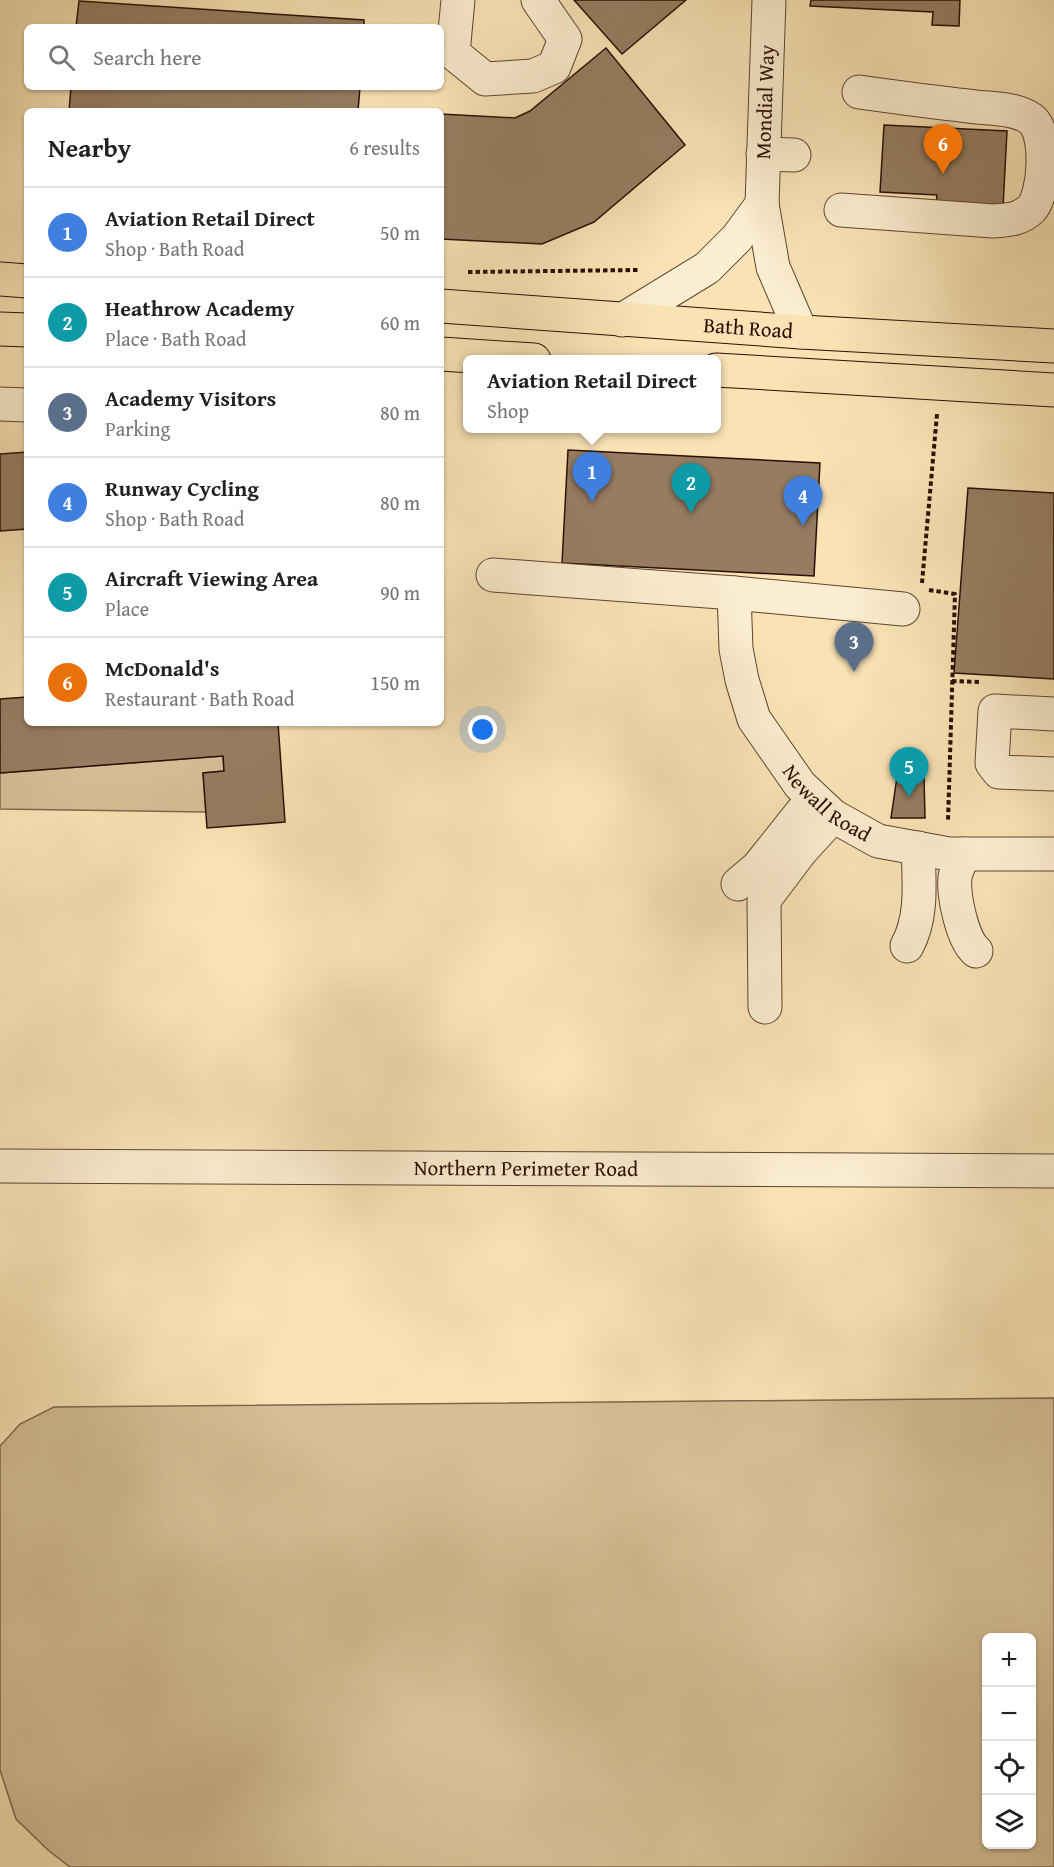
<!DOCTYPE html>
<meta charset="utf-8">
<style>
:root{--surface:#fff;--page:#f6f6f6;--text:#222;--muted:#767676;--line:#e0e0e0;--accent:#8f2418}
body{margin:0;font-family:"Gentium Book Plus",serif;background:var(--page);color:var(--text)}
.controls{position:absolute;right:18px;bottom:18px;display:grid;overflow:hidden;border-radius:9px;box-shadow:0 2px 4px #0004}
.controls button{width:54px;height:54px;display:grid;place-items:center;padding:0;border:0;border-bottom:2px solid var(--line);background:var(--surface);color:var(--text);font:30px sans-serif}
.you{position:absolute;left:483px;top:730px;width:21px;height:21px;margin:-15px;border:4px solid #fff;border-radius:50%;background:#1a73e8;box-shadow:0 0 0 9px #1a73e833}
.badge{display:grid;place-items:center;width:39px;height:39px;border-radius:50%;background:var(--accent);color:#fff;font-size:20px;font-weight:700}
.pin{position:absolute;translate:-50% -50px;filter:drop-shadow(0 2px 3px #0008)}
.pin::after{content:'';position:absolute;top:32px;width:21px;height:18px;background:inherit;clip-path:polygon(0 0,100% 0,50% 100%)}
.popup{position:absolute;left:463px;top:355px;width:258px;height:78px;box-sizing:border-box;display:grid;place-content:center;border-radius:9px;background:var(--surface);filter:drop-shadow(0 2px 4px #0005);font-size:20px;white-space:nowrap;color:var(--muted)}
.popup b{font-size:22px;color:var(--text)}
.popup::after{content:'';position:absolute;left:50%;top:100%;margin-left:-12px;border:12px solid transparent;border-top-color:var(--surface)}
.list{margin:0;padding:0;list-style:none}
h2{display:flex;justify-content:space-between;align-items:center;height:78px;margin:0;padding:0 24px;font-size:26px}
h2 small{font-size:20px;font-weight:400;color:var(--muted)}
.list li{display:grid;grid-template-columns:39px 1fr auto;gap:18px;align-items:center;box-sizing:border-box;height:90px;padding:0 24px;border-top:2px solid var(--line)}
.list b{display:block;font-size:22px;white-space:nowrap}
.list p{margin:0;font-size:20px;white-space:nowrap;color:var(--muted)}
.list em{font-size:20px;font-style:normal;color:var(--muted)}
.icon{flex:none;width:33px;height:33px;fill:none;stroke:currentColor;stroke-width:2;stroke-linecap:round;stroke-linejoin:round}
.map{position:relative;flex:none;width:1054px;height:1867px;overflow:hidden}
.search{position:absolute;background:var(--surface);box-shadow:0 2px 4px #0004;left:24px;top:24px;width:420px;height:66px;display:flex;align-items:center;gap:15px;box-sizing:border-box;padding:0 21px;border-radius:9px;color:var(--muted);font-size:22px}
.panel{position:absolute;background:var(--surface);box-shadow:0 2px 4px #0004;left:24px;top:108px;width:420px;height:618px;border-radius:9px}
.map>svg:first-child{display:block}
</style>
<div class="map">
<svg width="1054" height="1867" viewBox="0 0 1054 1867">
<rect width="100%" height="100%" fill="#f9e3b5"/>
<filter id="stains"><feTurbulence type="fractalNoise" baseFrequency=".00333" numOctaves="4"/><feColorMatrix values="0 0 0 0 .2 0 0 0 0 .09 0 0 0 0 .02 0 0 0 .5 -.17"/></filter>
<radialGradient id="worn" r=".72"><stop offset=".6" stop-color="#630" stop-opacity="0"/><stop offset="1" stop-color="#630" stop-opacity=".3"/></radialGradient>
<!-- green -->
<path fill="#d6bf97" stroke="#80674e" stroke-width="1.5" fill-rule="evenodd" d="M223,756l1,15 -21,2 3,39 -206,-3v-36z
M1054,1398v469h-984l-22,-17 -32,-31 -16,-49v-324l20,-22 34,-17zM986,1638h46v206h-46z"/>
<!-- building -->
<path fill="#967d61" stroke="#2b0f06" stroke-width="1.5" d="M574,0h112l-64,54z
M811,0h149l-1,26 -27,-1 1,-13 -123,-6z
M79,1l285,19v7h-288z
M606,48l79,97 -91,77 -52,22 -101,-5v-125l74,4 15,-7z
M71,87h289l-2,24h-289z
M884,125l123,6 -4,77 -67,-4 1,-9 -57,-3z
M568,450l252,13 -6,113 -252,-13z
M27,452v77l-27,2v-77z
M968,488l86,5v186l-100,-6z
M27,697v26h251l7,99 -78,6 -4,-55 21,-2 -1,-15 -223,17v-74z
M897,777h27l1,41h-34z"/>
<g fill="none" stroke-linecap="round" stroke-linejoin="round">
<!-- minor casing -->
<g stroke="#5e4432" stroke-width="35">
<g id="minor">
<path d="M458,0l-5,53 32,26 48,-3 21,-9 11,-28 -27,-39"/>
<path d="M769,0l-7,204 11,63 28,65"/>
<path d="M763,154l31,1"/>
<path d="M841,210l152,11c14,-1 27,-1 38,-12 14,-14 18,-77 0,-90 -16,-12 -44,-10 -63,-13 -36,-4 -73,-9 -109,-14"/>
<path d="M622,320l85,-52 30,-30 25,-34"/>
<path d="M0,404l27,1"/>
<path d="M493,575l241,18"/>
<path id="s1" d="M903,609l-169,-16 2,56 6,31 12,39 46,66 33,31 45,25 71,13h105"/>
<path d="M1054,714l-59,-3 -3,52 7,9 55,2"/>
<path d="M964,854c-3,7 -8,16 -9,23 -2,18 7,62 21,74"/>
<path d="M738,884l20,-17 55,-69"/>
<path d="M907,946c16,-29 12,-65 11,-98"/>
<path d="M765,1007l-1,-107 37,-49 32,-35"/>
<path id="s2" d="M0,1166l1054,5"/>
</g>
</g>
<!-- highway casing -->
<g stroke="#2b0f06" stroke-width="35">
<g id="highway">
<path d="M0,279l27,2"/>
<path id="s3" d="M441,306l360,26 253,14"/>
<path d="M0,329l27,1"/>
<path d="M441,354l93,6"/>
<path d="M716,370l338,20"/>
</g>
</g>
<!-- path -->
<path stroke="#2b0f06" stroke-width="4" stroke-dasharray="4.5 3" stroke-linecap="butt" d="M468,272l170,-2
M922,583l15,-169
M929,590l26,4 -7,227
M952,681l27,1"/>
<!-- minor -->
<use href="#minor" stroke="#fbedcf" stroke-width="33"/>
<!-- highway -->
<use href="#highway" stroke="#f9e3b5" stroke-width="33"/>
</g>
<g text-anchor="middle" stroke-width="6" stroke-linejoin="round" paint-order="stroke">
<!-- street labels -->
<g font-size="21" fill="#2b0f06" stroke="#fbedcf">
<text transform="translate(765 102) rotate(-88)" y="7">Mondial Way</text>
<text dy="7" stroke="none"><textPath href="#s3" startOffset="308">Bath Road</textPath></text>
<text dy="7" stroke="none"><textPath href="#s1" startOffset="411">Newall Road</textPath></text>
<text dy="7" stroke="none"><textPath href="#s2" startOffset="526">Northern Perimeter Road</textPath></text>
</g>
</g>
<rect width="100%" height="100%" filter="url(#stains)"/>
<rect width="100%" height="100%" fill="url(#worn)"/>
</svg>
<div class="controls">
<button>+</button>
<button>−</button>
<button><svg class="icon" aria-label="locate" viewBox="0 0 24 24"><circle cx="12" cy="12" r="6"/><path d="M12 2v4M12 18v4M2 12h4M18 12h4"/></svg></button>
<button><svg class="icon" aria-label="layers" viewBox="0 0 24 24"><path d="M12 4l9 5-9 5-9-5zM3 14l9 5 9-5"/></svg></button>
</div>
<div class="you"></div>
<div class="pin badge" style="left:592px;top:502px;background:#3f7fe0">1</div>
<div class="popup"><b>Aviation Retail Direct</b>Shop</div>
<div class="pin badge" style="left:691px;top:513px;background:#0f9aa8">2</div>
<div class="pin badge" style="left:854px;top:672px;background:#5c6f8a">3</div>
<div class="pin badge" style="left:803px;top:526px;background:#3f7fe0">4</div>
<div class="pin badge" style="left:909px;top:797px;background:#0f9aa8">5</div>
<div class="pin badge" style="left:943px;top:174px;background:#e8710a">6</div>
<div class="search"><svg class="icon" aria-label="search" viewBox="0 0 24 24"><circle cx="10" cy="10" r="6"/><path d="M15 15l6 6"/></svg>Search here</div>
<section class="panel">
<h2>Nearby<small>6 results</small></h2>
<ul class="list">
<li><span class="badge" style="background:#3f7fe0">1</span><div><b>Aviation Retail Direct</b><p>Shop · Bath Road</p></div><em>50 m</em></li>
<li><span class="badge" style="background:#0f9aa8">2</span><div><b>Heathrow Academy</b><p>Place · Bath Road</p></div><em>60 m</em></li>
<li><span class="badge" style="background:#5c6f8a">3</span><div><b>Academy Visitors</b><p>Parking</p></div><em>80 m</em></li>
<li><span class="badge" style="background:#3f7fe0">4</span><div><b>Runway Cycling</b><p>Shop · Bath Road</p></div><em>80 m</em></li>
<li><span class="badge" style="background:#0f9aa8">5</span><div><b>Aircraft Viewing Area</b><p>Place</p></div><em>90 m</em></li>
<li><span class="badge" style="background:#e8710a">6</span><div><b>McDonald's</b><p>Restaurant · Bath Road</p></div><em>150 m</em></li>
</ul>
</section>
</div>
